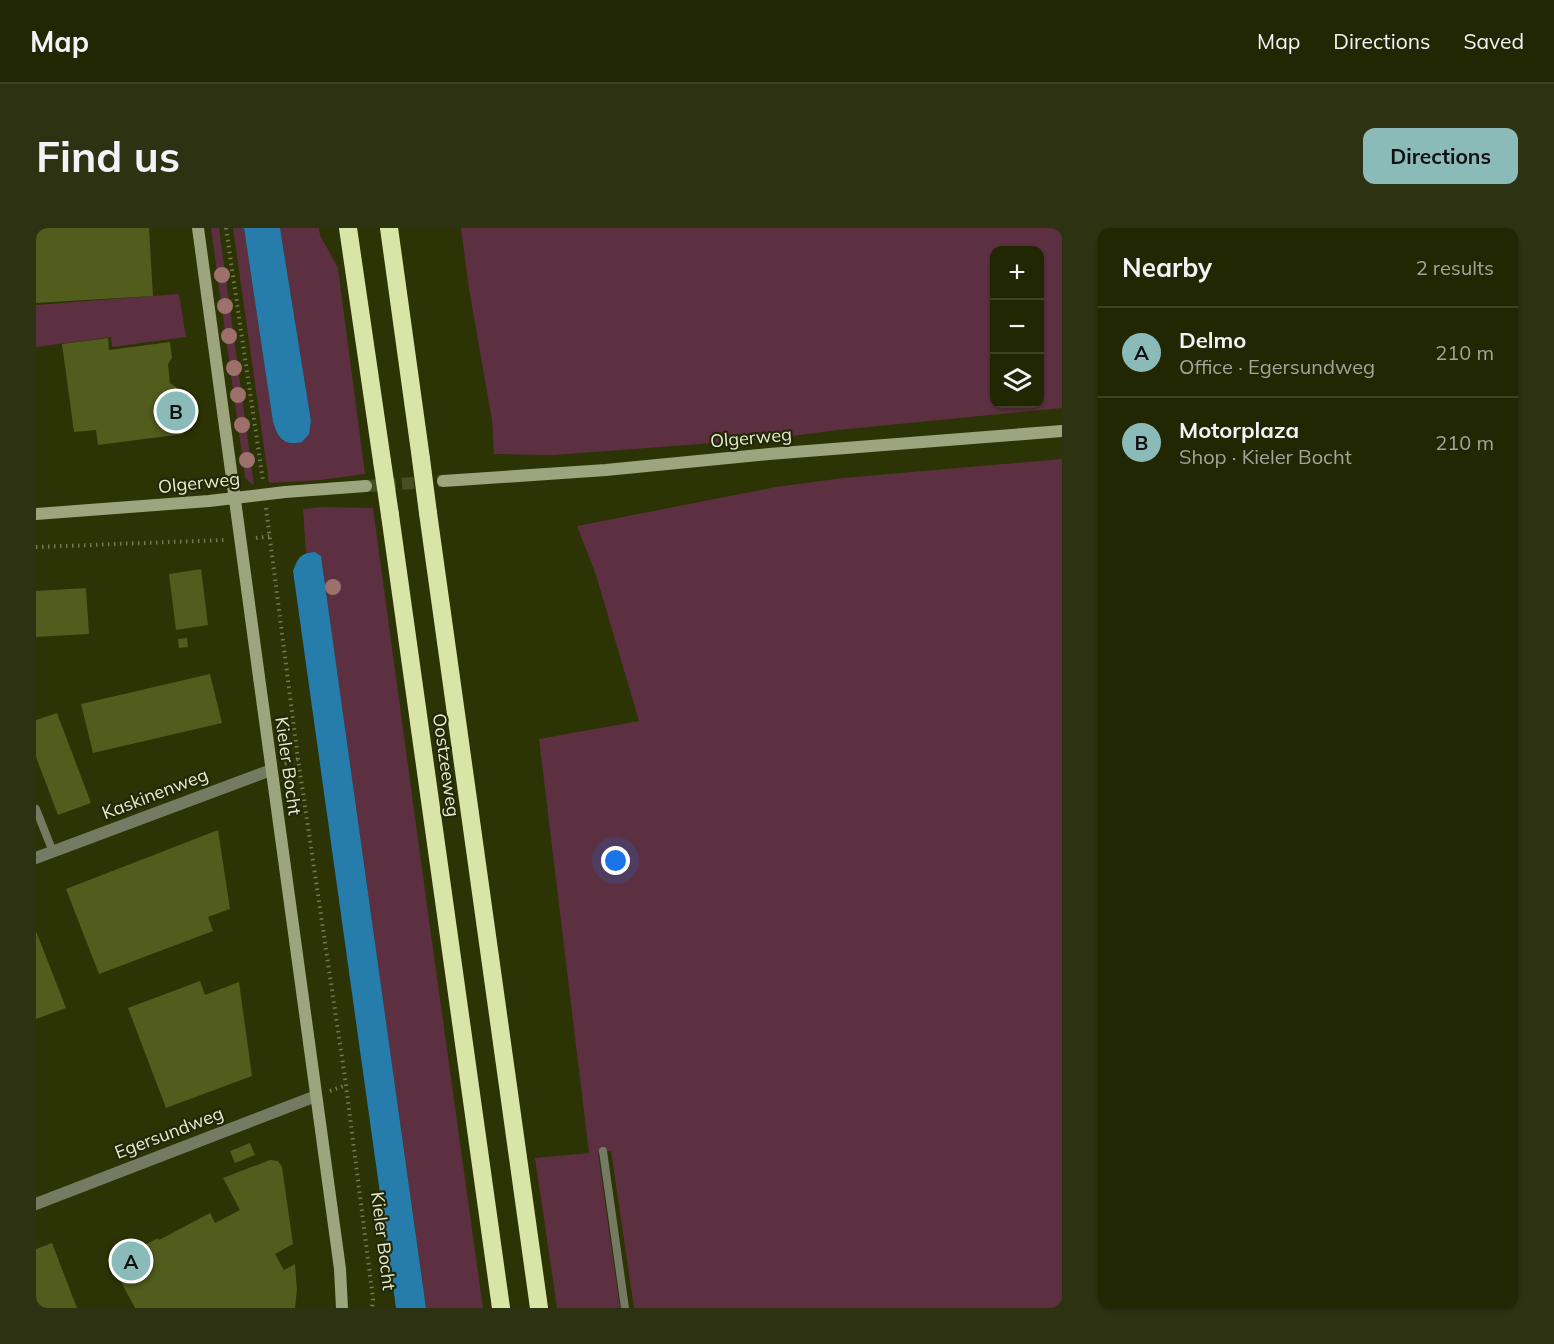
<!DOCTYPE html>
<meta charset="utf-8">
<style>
:root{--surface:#212603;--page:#2d3212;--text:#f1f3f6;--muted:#a2a59a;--line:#3e4325;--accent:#8bbbb9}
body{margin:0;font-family:Mulish,sans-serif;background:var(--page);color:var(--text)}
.controls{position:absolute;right:18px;top:18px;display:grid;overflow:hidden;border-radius:12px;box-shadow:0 2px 4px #0004}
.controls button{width:54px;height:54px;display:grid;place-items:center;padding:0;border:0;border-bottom:2px solid var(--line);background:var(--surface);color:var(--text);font:30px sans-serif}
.you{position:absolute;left:580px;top:633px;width:21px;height:21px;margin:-15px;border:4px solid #fff;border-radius:50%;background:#1a73e8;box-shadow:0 0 0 9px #1a73e833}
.badge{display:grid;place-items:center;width:39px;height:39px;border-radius:50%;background:var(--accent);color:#111;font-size:20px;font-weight:700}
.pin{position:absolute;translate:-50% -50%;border:3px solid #fff;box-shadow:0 2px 6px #0006}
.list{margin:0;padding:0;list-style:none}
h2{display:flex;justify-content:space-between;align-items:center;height:78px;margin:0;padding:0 24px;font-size:26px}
h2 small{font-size:20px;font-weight:400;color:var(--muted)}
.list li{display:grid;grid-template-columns:39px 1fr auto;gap:18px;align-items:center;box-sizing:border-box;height:90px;padding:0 24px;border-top:2px solid var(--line)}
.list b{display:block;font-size:22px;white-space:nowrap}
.list p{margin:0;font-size:20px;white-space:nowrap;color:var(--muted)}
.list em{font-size:20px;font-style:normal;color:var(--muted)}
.icon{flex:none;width:33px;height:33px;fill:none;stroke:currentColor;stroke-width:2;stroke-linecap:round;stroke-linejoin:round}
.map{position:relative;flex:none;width:1026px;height:1080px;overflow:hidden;border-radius:12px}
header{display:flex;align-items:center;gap:36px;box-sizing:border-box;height:84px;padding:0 30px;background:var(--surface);border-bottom:2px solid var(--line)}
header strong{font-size:28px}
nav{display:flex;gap:33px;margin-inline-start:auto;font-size:21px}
.intro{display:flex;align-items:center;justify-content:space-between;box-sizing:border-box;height:144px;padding:0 36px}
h1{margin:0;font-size:42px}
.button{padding:15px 27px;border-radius:12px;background:var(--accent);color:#111;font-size:21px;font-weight:700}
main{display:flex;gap:36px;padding:0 36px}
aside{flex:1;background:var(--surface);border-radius:12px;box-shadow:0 2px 4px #0004}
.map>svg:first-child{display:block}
</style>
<header>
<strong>Map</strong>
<nav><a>Map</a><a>Directions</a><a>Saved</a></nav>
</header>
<div class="intro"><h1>Find us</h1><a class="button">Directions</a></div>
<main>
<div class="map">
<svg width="1026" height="1080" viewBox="0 0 1026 1080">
<rect width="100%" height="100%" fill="#2c3304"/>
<!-- green -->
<path fill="#5c3040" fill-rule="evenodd" d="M175,0h8l35,257 -5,-3 -4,-5z
M197,0h11l29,194 3,10 7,9 19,1 6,-8 3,-13 -31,-193h39l1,7 18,33 27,206 -45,6 -51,3z
M425,0h601v180l-224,22 -69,9 -215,16 -60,-1 -2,-34 -23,-131zM958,22h46v154h-46z
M143,66l7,43 -74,10 -1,-10 -75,10v-42z
M1026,231v849h-428l-23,-157 -13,2 22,155h-63l-22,-150 54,-5 -50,-414 100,-18 -43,-146 -19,-49 199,-39 67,-9z
M286,279l51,1 56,412 54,388h-57l-105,-752 -6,-4 -9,1 -3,-44z"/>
<!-- water -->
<path fill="#267dac" d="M208,0h36l31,193 -2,13 -7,8c-18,4 -24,-3 -29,-20z
M279,324l6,4 105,752h-30l-103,-737c5,-13 7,-18 22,-19z"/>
<!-- building -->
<path fill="#525c1c" d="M0,0h113l4,68 -117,7z
M72,110l1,12 61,-8 2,16 -4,6 2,19 6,4 7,47 -85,11 -2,-15 -22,2 -12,-88z
M165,341l7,56 -32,5 -7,-56z
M50,360l3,46 -53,3v-46z
M151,410l1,9 -9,1 -1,-9z
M174,446l12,49 -129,30 -12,-49z
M21,485l34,90 -33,12 -22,-58v-37z
M182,602l12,79 -22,8 5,14 -114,43 -33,-85z
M0,703l30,77 -30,11z
M164,753l5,14 34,-13 13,94 -86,32 -38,-100z
M214,915l5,12 -20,8 -5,-12z
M234,932l8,1 4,6 11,77 -18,10 9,16 11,-6 2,26 -2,18h-160l-27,-50 28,-16 3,6 19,-10 1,2 51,-27 5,10 25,-13 -17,-32z
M16,1015l25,65h-41v-59z"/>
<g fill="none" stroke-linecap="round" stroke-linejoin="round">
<!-- secondary-tunnel -->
<path stroke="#484f22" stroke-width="12" stroke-dasharray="12 6" stroke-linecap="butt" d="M330,258l77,-5"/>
<!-- path -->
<path stroke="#737a52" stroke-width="4" stroke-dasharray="1.5 4.5" stroke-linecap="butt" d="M190,0l37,253
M230,280l32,251 48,326 27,214 -1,9
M220,310l14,-2
M0,319l188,-7
M249,536l13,-5
M294,863l16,-6"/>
<!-- lane -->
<path stroke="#757b62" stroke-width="8" d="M0,581l17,43
M567,923l22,157"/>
<!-- street -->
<path stroke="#757b62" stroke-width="12" d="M0,630l235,-88
M0,976l280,-108"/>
<!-- secondary -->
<path stroke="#9da57e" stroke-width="12" d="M162,0c48,347 93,694 142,1041l2,39
M407,253l163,-11 163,-16 293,-23
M0,286l173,-13 76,-9 81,-6"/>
<!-- highway -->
<path stroke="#d8e5a6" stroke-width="18" d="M312,0l34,233
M353,0l32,231
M392,285l111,795
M354,287l111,793"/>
<!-- highway-bridge -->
<path stroke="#d8e5a6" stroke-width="18" d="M385,231l7,54
M346,233l8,54"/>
</g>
<!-- trees -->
<g fill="#9d706c">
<circle cx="186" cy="47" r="8"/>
<circle cx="189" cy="78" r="8"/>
<circle cx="193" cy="108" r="8"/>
<circle cx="198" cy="140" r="8"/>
<circle cx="202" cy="167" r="8"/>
<circle cx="206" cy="197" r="8"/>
<circle cx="211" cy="232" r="8"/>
<circle cx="297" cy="359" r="8"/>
</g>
<g text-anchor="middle" stroke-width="4.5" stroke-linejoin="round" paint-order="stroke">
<!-- street labels -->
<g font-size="18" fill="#e6edce" stroke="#232809">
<text transform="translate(715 210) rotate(-5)" y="6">Olgerweg</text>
<text transform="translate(163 255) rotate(-6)" y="6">Olgerweg</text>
<text transform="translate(410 537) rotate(82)" y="6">Oostzeeweg</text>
<text transform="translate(252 538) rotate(82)" y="6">Kieler Bocht</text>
<text transform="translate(119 566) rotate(-21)" y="6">Kaskinenweg</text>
<text transform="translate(133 905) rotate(-21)" y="6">Egersundweg</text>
<text transform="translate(347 1013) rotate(83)" y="6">Kieler Bocht</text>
</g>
</g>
</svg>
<div class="controls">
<button>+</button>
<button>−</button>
<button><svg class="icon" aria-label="layers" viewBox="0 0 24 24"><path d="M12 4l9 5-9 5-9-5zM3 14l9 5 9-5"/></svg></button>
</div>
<div class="you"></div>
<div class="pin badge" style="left:95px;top:1033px">A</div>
<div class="pin badge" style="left:140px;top:183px">B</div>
</div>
<aside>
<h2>Nearby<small>2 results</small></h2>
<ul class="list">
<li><span class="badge">A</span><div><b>Delmo</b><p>Office · Egersundweg</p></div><em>210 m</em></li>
<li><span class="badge">B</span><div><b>Motorplaza</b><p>Shop · Kieler Bocht</p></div><em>210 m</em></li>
</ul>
</aside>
</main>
